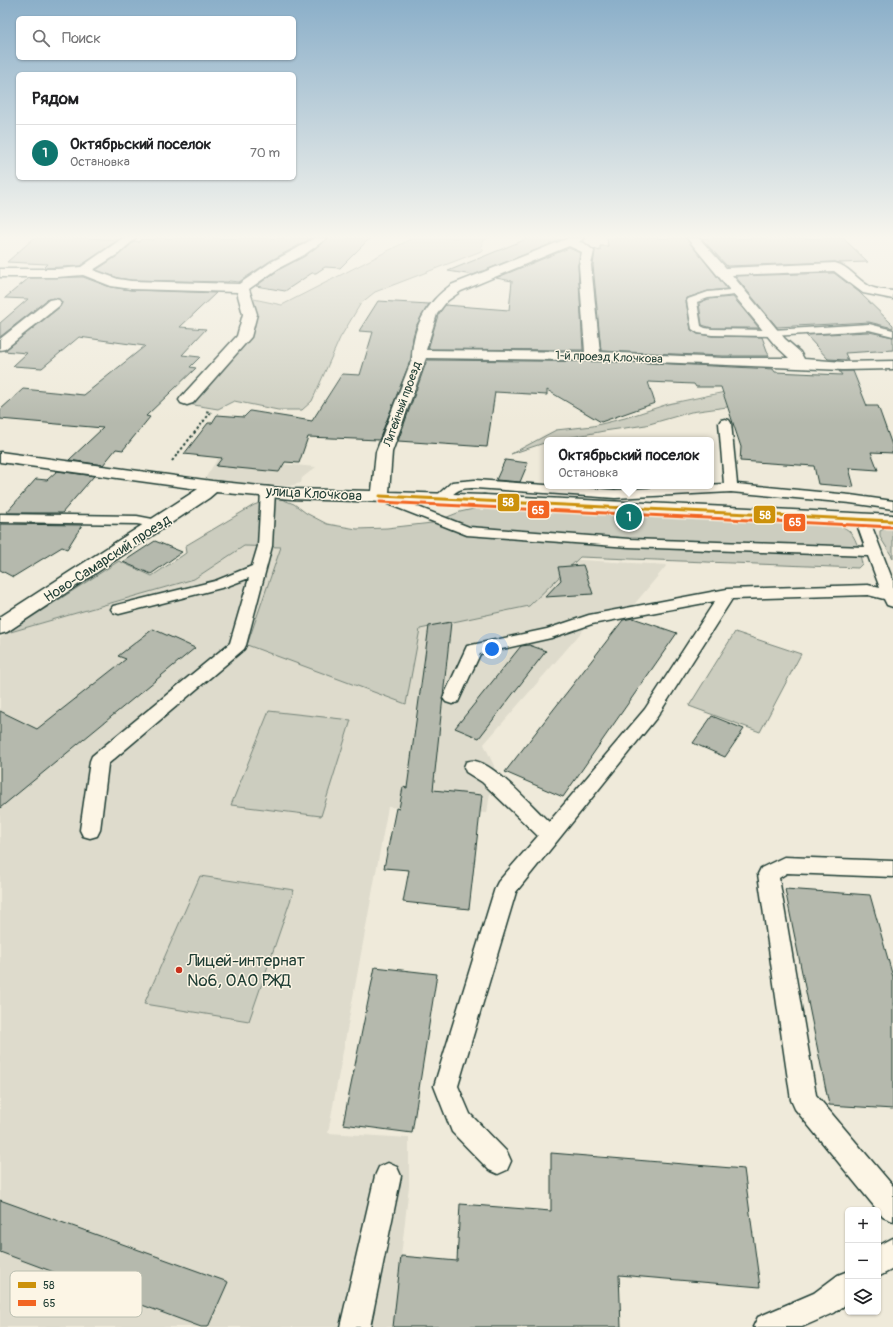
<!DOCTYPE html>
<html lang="ru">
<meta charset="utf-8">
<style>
:root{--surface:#fff;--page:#f2f2f2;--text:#202124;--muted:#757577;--line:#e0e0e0;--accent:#0f766e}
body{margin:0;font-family:Pangolin,sans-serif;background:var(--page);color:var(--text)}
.controls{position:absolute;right:12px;bottom:12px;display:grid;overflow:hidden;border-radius:6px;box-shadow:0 1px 3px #0004}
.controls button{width:36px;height:36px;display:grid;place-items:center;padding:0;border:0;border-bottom:1px solid var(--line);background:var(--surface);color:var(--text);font:20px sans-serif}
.you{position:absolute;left:492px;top:649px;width:14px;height:14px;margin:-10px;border:3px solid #fff;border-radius:50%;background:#1a73e8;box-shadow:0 0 0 6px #1a73e833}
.badge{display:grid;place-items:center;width:26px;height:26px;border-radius:50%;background:var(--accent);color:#fff;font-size:13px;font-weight:700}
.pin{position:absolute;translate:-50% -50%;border:2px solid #fff;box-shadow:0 1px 4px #0006}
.popup{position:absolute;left:544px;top:437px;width:170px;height:52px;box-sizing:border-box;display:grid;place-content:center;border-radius:6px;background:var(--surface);filter:drop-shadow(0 1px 3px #0005);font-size:13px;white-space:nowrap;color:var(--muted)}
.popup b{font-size:15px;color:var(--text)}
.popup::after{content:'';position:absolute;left:50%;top:100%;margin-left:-8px;border:8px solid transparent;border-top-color:var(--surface)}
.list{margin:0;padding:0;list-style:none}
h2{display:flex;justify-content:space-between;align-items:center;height:52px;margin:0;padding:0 16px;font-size:17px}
h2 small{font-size:13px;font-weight:400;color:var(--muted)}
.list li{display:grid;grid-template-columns:26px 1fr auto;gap:12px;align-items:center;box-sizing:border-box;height:56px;padding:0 16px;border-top:1px solid var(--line)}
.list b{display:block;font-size:15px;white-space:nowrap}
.list p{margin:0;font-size:13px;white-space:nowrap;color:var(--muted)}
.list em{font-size:13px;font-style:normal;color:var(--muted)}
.icon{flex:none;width:22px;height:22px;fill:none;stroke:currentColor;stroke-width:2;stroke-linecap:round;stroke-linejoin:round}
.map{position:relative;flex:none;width:893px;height:1327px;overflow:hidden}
.search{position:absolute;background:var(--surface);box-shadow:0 1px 3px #0004;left:16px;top:16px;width:280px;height:44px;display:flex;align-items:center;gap:10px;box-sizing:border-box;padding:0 14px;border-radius:6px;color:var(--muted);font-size:15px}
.panel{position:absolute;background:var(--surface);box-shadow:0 1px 3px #0004;left:16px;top:72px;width:280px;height:108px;border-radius:6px}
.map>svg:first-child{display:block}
</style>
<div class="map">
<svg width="893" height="1327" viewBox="0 0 893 1327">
<rect width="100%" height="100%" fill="#efeada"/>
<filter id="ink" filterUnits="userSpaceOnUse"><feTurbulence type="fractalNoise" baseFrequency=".025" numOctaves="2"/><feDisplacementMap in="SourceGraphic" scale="8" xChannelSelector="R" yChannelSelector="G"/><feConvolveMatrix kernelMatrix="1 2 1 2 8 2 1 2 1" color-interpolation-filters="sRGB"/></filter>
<g filter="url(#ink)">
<!-- built -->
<path fill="#dedbcc" d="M218,458l98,9 -14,11 -1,5 -12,3 -85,-6z
M244,546l301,12 122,7 -40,48 -42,15 -101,116 10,22 -7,47 -99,-6 -60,326 81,5v48l-16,141h-393v-689l7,-5 187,-54z"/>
<!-- green -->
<path fill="#cccdbf" stroke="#76857a" d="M413,238h76l-6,2 -2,7 3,3 -109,42 -14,11 -21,35 -28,63 -10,9h-24l-44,-9 -16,8 -30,-5 58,-66 3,-40 33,7z
M725,392l38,10 -72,10 -45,13 -42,6 -48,9h-9v2l-36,12 45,-24 37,-4 32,-8 43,-14z
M276,497l18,7 12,9 21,11 30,5 30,-1 45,-5 28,-11 27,-6 22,-2 297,17c38,5 48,0 56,43l-4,4 -278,-11 -51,49 -109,23 -14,75 -159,-59 34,-98 -37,-1 -50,33 -187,54 112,-72 33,15 34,-23 -1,-7 69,-41z
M888,527l5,1v30l-13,-21v-6z
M735,632l66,22 -41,78 -71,-26z
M269,711l82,9 -30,96 -90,-11z
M200,876l94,14 -45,131 -105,-17z"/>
<!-- building -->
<path fill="#b5b9ad" stroke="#1f3d34" d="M34,238h55l29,2 -38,26 -37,2 4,-4 -40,-2z
M156,238h156l-42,23 -31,21 -10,-1 -1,1 -97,-2 -13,-2 -22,-8 23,-15 16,-14 4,1 2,-3 12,1z
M328,238h42l-30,30 -15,-1 -9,6h-4l-27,18 -29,-5 24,-17 25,-13z
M529,238h25l7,2 -88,35 -25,-4z
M607,238h79l41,51 -19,2 -21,7 -1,3 5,29 7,4 14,2 50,1 7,19h-46l-122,-5 -8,-86 2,-14 -1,-2 6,2v-5h8z
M701,238h142l25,24 -28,1 -5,-1 -108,4z
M569,248l11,5 -2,12 5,85 -155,-1 10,-34 7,-10 64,5 3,-29 -16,-3z
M834,273l25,19 34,33v3l-24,-6 -92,5 -42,-51z
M83,277l27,10 21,3 85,3 -36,34 26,2 -24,26 18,2 -10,10 6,1 -50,48 4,1 -27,33 -7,-1 -13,16 -34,-5 34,-32 -103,-9v-9l23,-21 61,6 61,-49 -66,-9 -37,31 -29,-2 14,-13 -23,-2 56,-44 2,-5 -3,-3h-11l-48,38v-14l28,-24 -23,-1 24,-20z
M733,297l26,31h-47l-10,-3 -3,-22 9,-4z
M378,301l51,3 -13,22 -3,11 -2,22 -32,81 -71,-3 -9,26 -14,-1 -6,10 -63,-6 6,-8 -38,-4 24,-31h4l5,-8 27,2 6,-6 62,10 30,-47 18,1 13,-43 -14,-1z
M869,332l24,5v13l-48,3 3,7 -20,-1 -22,-24z
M427,360l205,2 141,7 2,3 67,3 -3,-4h14l14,35h11l15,42v5l-22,-1 7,18 -29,-2 5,19 -36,-3 -4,-18 -74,-5 1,-14 -20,-60h-25l-2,-3 -46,-2 7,21 -54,19 -54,-32v5l-52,-3 -8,55 -89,-6z
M505,460l23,3 -8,19 -24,-2z
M57,471l37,5 -32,37h-56l30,-34 11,1z
M0,524l82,1 -15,24 -5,-2 -49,30 -13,-7z
M155,541l27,11 -31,22 -28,-12z
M583,565l10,29 -48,3 16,-17 -3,-13z
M633,618l44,15 -114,164 -58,-25 118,-152z
M451,622l-18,168 49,5 -13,114 -66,-7 6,-32 -25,-2 12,-60 3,1 4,-22 4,1 22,-162z
M153,629l42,19 -195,160v-97l37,18 89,-70 -8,-3z
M529,645l17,6 -67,87 -24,-10 66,-82z
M712,716l32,13 -19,28 -32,-14z
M785,889l85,6 23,82v132l-64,-4z
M375,967l62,7 -25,159 -69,-9z
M551,1153l193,16 16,118 -141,-12 2,52h-228l8,-71 56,5 3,-57 91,7z
M0,1200l228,82 -20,45h-7l-201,-75z"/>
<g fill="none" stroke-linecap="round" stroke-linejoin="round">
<!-- lane casing -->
<g stroke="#1f3d34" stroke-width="3">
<path id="lane" d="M740,289l5,3 -1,2 -36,4 -11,4 4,24 4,2 7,1 61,1 96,-6 24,6v6l-24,-6 -96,6 -61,-1 -14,-2 -6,-4 -5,-28 1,-2 20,-7z
M725,419l4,1 2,3 6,61 113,11 43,6v8l-43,-6 -119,-11 -116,6 -140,-10c-4,0 -9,0 -13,1 -11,3 -13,15 -26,12l-2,-3 18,-16 23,-2 140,10 109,-6 -5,-61 2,-3z
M268,487l5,1 2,3 -3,55 -26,99 -2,4 -136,115 -8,66 -3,6 -7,2 -7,-2 -3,-6 10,-69 2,-5 138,-113 19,-65 -24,9 -106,27 -6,-2 -2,-3 2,-3 102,-25 37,-15 6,-20 3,-55 2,-3z
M380,492l89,35 160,12 236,8 -10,-28 2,-3 5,-1 5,1 2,3 24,62v26l-6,-2 -3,-6 -16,-4 -136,4 -75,118 -141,175 -58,194 12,28 37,38 4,9 -4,9 -9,4 -9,-4 -37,-38 -18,-46 61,-198 3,-6 40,-46 -56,-54 -16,-10 -2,-5 2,-5c4,-1 6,-2 9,-1 21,4 57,45 74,61l96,-113 70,-108 -123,23 -41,14 -71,16 -22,48 -6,2 -6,-2 -3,-4 24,-52 80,-17 42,-14 138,-26 141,-4 12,3 -12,-32 -239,-9 -162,-12 -92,-36 -2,-3 2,-3z
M0,514l137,2 26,5 2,3 -2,3 -5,1 -21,-4 -137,-2z
M784,857l109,4v16l-106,-4 -8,5 37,217 77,91v35l-10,-4 -88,-108 -4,-9 -33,-226 3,-6z
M388,1163l9,4 4,9 -31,151h-30l35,-151 4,-9z
M893,1238v31l-15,8v-31z
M848,1271v32l-14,10 -32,14h-49l5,-10 56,-24 24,-18z"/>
</g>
<!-- street casing -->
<g stroke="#1f3d34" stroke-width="3">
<path id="street" d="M123,238h13l-18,16 -25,16 25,9 13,2 108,3 32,-22 25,-13 18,-11h13l-23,17 -25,13 -30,21 8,25 -6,23 -58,66 -6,2 -6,-2 -2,-3 2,-3 56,-61 6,-22 -6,-22 -106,-3 -20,-3 -28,-11 -26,2h-57v-8h57l24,-2z
M569,238h15l-5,4 5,1 10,8 -3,14 9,87 123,6h66l-14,-13 -88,-107h12l27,30 109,-5c15,4 21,16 34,23 7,4 16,4 24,5v8l-30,-6 -29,-22 -102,4 53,64 15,13 4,7 39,3 50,-1v8l-50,1 -211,-9 -206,-3 -34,94 -3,40 95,3 6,1 3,4 -3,4 -6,1 -193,-6 -75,-7 -7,6 -202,134 -7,2v-17l198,-128 -198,-27v-10l212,29 79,8 81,2 4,-39 36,-93c0,-31 14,-56 39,-74zM569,246l13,6 -3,13 6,87 -159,-2 11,-36 10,-13 14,-10z
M54,299l5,1 2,3 -2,3 -54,43 -5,1v-11l49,-39z"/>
</g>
<!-- secondary casing -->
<g stroke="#1f3d34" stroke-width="3">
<path id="secondary" d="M484,495l409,20v12l-409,-22 -6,-1 -3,-4 3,-4z"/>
</g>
<!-- path -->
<path stroke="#1f3d34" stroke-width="2" stroke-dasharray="2.5 2.5" stroke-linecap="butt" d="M172,461l39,-49 -7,-1"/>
<!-- lane -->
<use href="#lane" fill="#fcf5e5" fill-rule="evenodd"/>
<!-- street -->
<use href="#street" fill="#fcf5e5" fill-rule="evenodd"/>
<!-- secondary -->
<use href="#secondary" fill="#fcf5e5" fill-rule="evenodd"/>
<!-- bus-1 casing -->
<g stroke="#fcf5e5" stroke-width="5.5">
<path id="bus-1" d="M380,496l513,25"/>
</g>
<!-- bus-2 casing -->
<g stroke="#fcf5e5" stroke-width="5.5">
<path id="bus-2" d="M380,502l513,25"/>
</g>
<!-- bus-1 -->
<use href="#bus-1" stroke="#cc910a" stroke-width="3"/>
<!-- bus-2 -->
<use href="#bus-2" stroke="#f26522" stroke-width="3"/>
</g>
</g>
<!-- sky -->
<linearGradient id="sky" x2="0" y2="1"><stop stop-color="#8bafc9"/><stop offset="0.56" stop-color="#f8f6ee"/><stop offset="1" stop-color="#f8f6ee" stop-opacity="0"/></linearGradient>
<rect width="893" height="423" fill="url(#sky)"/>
<!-- markers -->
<circle fill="#c8321e" stroke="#fcf5e5" stroke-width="1.5" cx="179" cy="970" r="4"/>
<g text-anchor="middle" stroke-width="3" stroke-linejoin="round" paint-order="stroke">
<!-- far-street labels -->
<g font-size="12" fill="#1f3d34" stroke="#fcf5e5">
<text transform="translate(609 357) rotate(2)" y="4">1-й проезд Клочкова</text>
<text transform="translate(402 404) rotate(-70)" y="4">Литейный проезд</text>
</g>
<!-- street labels -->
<g font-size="14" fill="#1f3d34" stroke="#fcf5e5">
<text transform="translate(314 493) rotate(3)" y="5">улица Клочкова</text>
<text transform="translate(107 558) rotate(-33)" y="5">Ново-Самарский проезд</text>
</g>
<!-- near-poi labels -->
<g font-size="17" fill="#1f3d34" stroke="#fcf5e5" text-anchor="start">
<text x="187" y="966">Лицей-интернат<tspan x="187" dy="20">№6, ОАО РЖД</tspan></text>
</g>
</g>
<!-- legend -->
<rect x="10" y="1271" width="132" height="46" rx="6" fill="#fcf5e5" stroke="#babeb0" stroke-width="1"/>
<rect x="18" y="1282" width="18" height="6" fill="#cc910a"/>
<rect x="18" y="1300" width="18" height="6" fill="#f26522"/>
<g font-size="11" fill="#1f3d34">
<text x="43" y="1289">58</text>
<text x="43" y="1307">65</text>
</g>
<g stroke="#fcf5e5" stroke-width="1.5">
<rect x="497" y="493" width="23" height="19" rx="4" fill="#cc910a"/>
<rect x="527" y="500" width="23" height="19" rx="4" fill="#f26522"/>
<rect x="753" y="505" width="23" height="19" rx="4" fill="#cc910a"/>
<rect x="783" y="513" width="23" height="19" rx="4" fill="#f26522"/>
</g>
<g font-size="11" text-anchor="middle" font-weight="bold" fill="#fff">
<text x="508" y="506">58</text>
<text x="538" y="514">65</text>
<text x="765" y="519">58</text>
<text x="795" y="526">65</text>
</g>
</svg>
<div class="controls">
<button>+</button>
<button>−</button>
<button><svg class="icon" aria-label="layers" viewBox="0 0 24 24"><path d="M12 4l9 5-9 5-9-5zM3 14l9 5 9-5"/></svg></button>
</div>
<div class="you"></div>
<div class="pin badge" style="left:629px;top:517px">1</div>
<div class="popup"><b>Октябрьский поселок</b>Остановка</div>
<div class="search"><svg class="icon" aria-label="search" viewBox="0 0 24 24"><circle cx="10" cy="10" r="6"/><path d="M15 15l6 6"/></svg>Поиск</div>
<section class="panel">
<h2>Рядом<small></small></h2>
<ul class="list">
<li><span class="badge">1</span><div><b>Октябрьский поселок</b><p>Остановка</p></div><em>70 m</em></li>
</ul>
</section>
</div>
